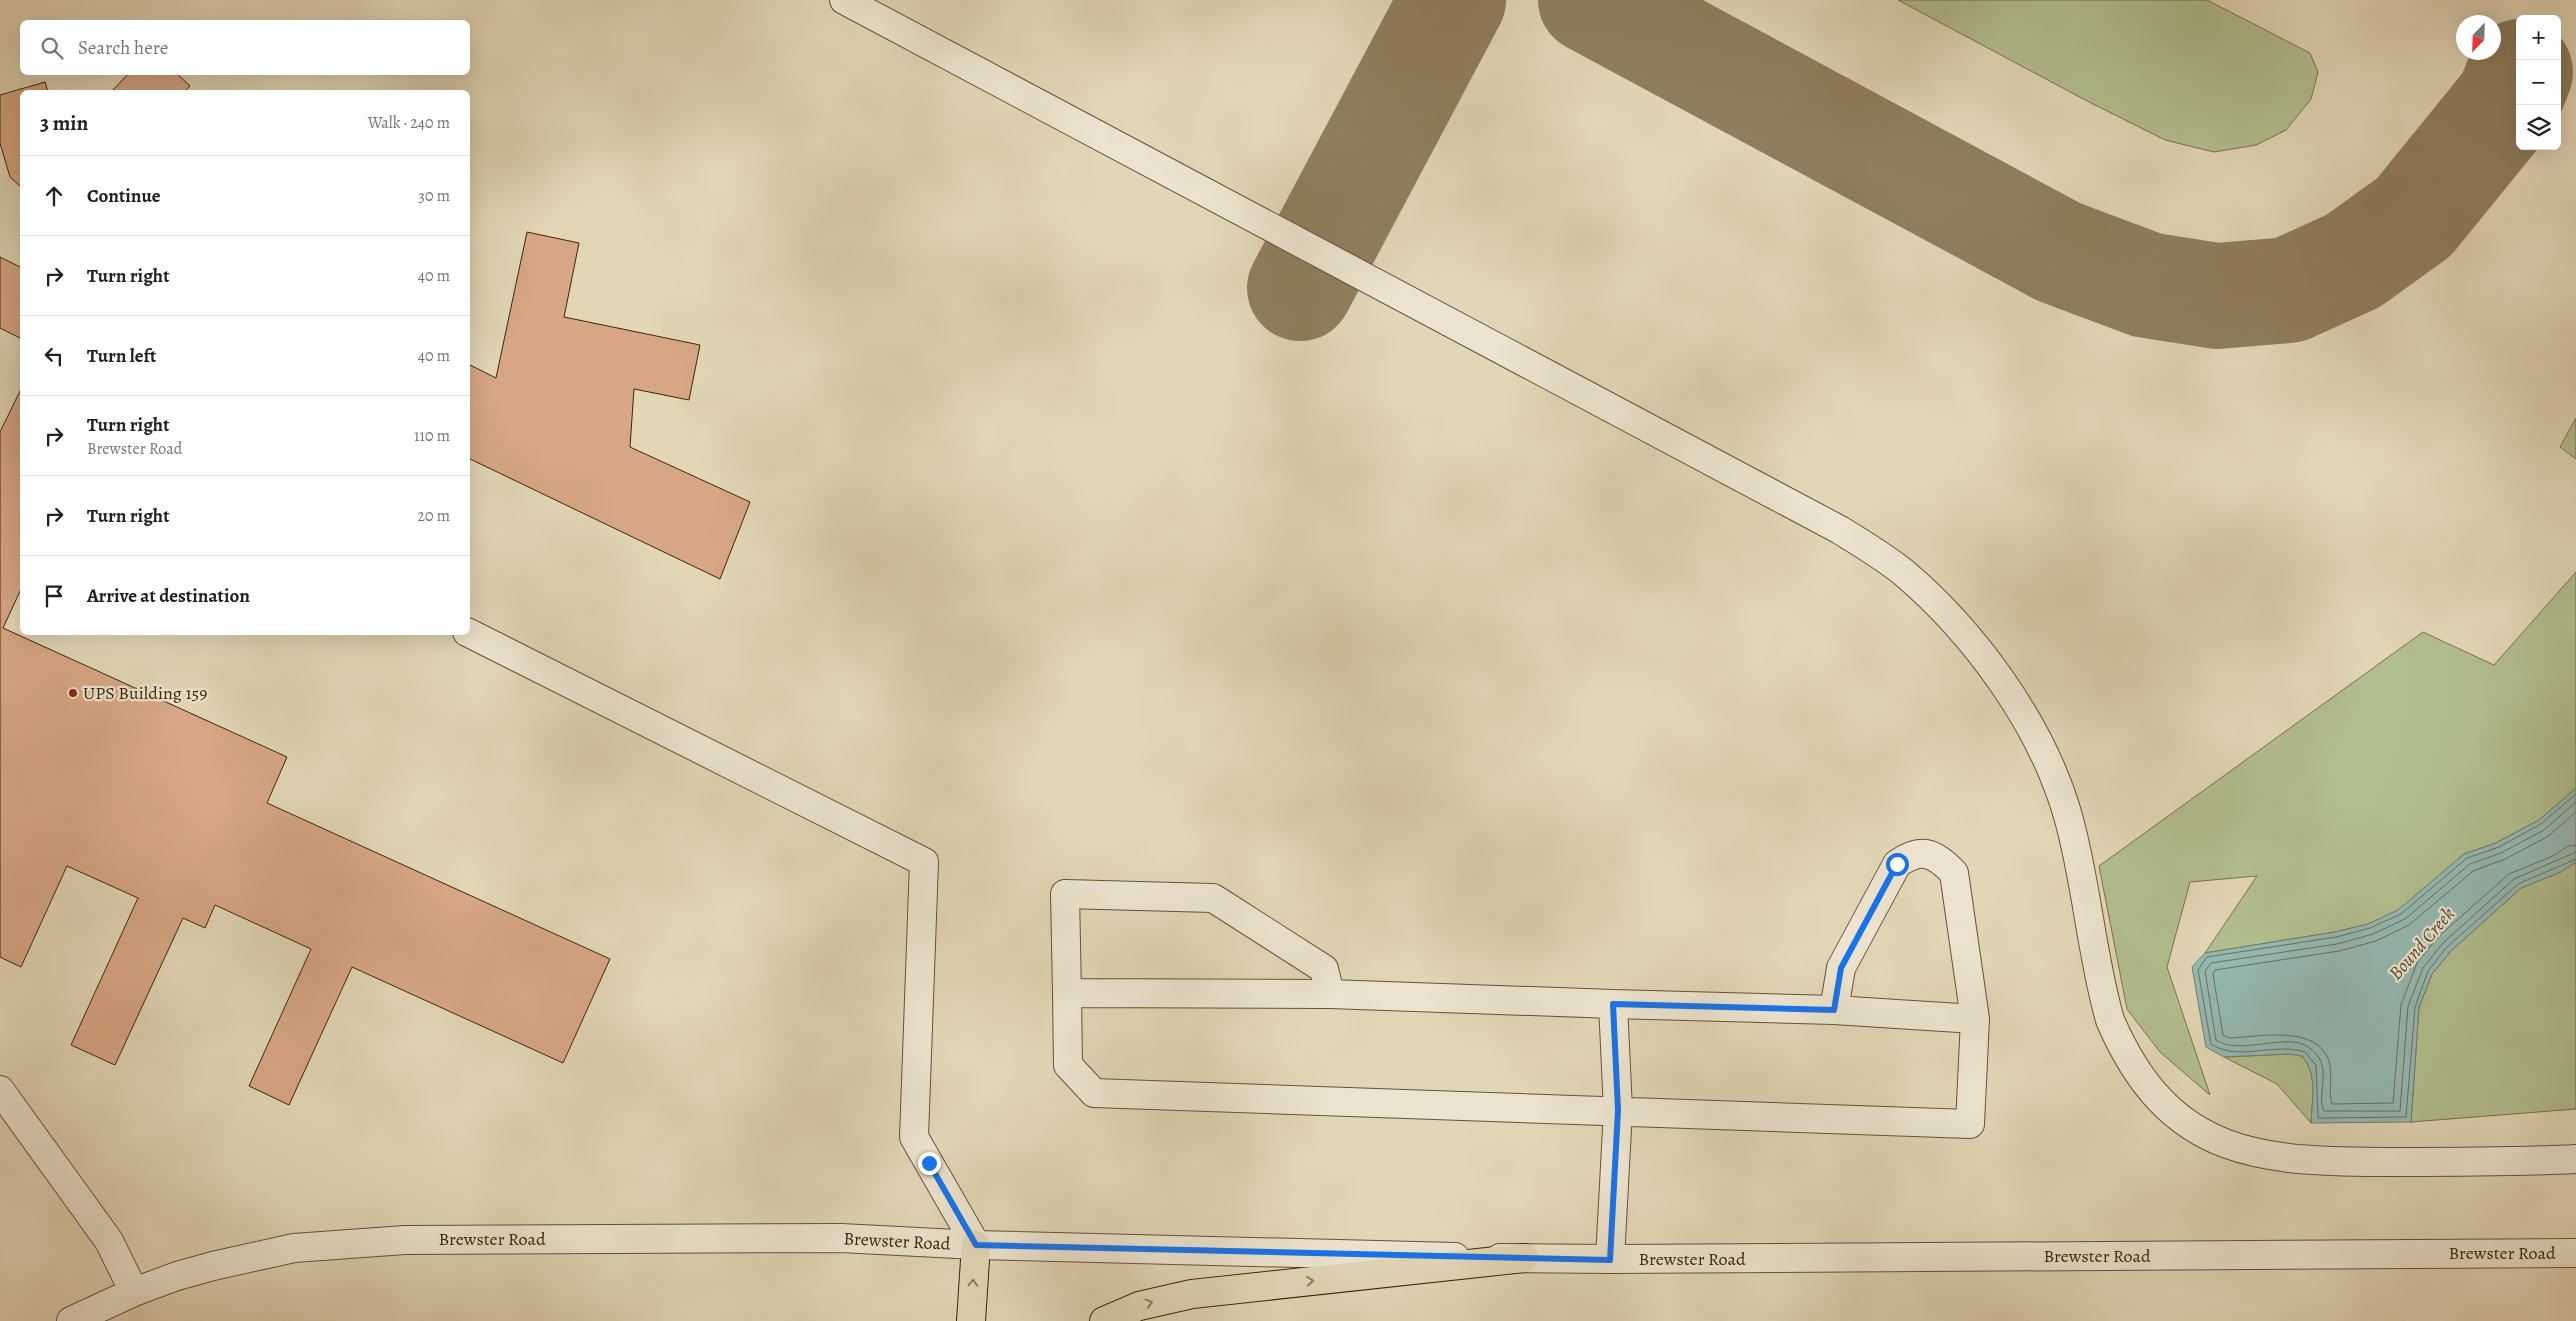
<!DOCTYPE html>
<meta charset="utf-8">
<style>
:root{--surface:#fff;--page:#f2f2f2;--text:#202124;--muted:#757577;--line:#e0e0e0}
body{margin:0;font-family:Alegreya,serif;background:var(--page);color:var(--text)}
.controls{position:absolute;right:15px;top:15px;display:grid;overflow:hidden;border-radius:8px;box-shadow:0 5px 20px #0002}
.controls button{width:45px;height:45px;display:grid;place-items:center;padding:0;border:0;border-bottom:1px solid var(--line);background:var(--surface);color:var(--text);font:25px sans-serif}
.compass{position:absolute;left:2456px;top:15px;width:45px;height:45px;border-radius:50%;background:var(--surface);box-shadow:0 5px 20px #0002;rotate:203deg}
.stop{position:absolute;width:15px;height:15px;margin:-11px;border:4px solid #1a73e8;border-radius:50%;background:#fff}
.stop.end{background:#1a73e8;border-color:#fff;box-shadow:0 1px 5px #0008}
.list{margin:0;padding:0;list-style:none}
h2{display:flex;justify-content:space-between;align-items:center;height:65px;margin:0;padding:0 20px;font-size:21px}
h2 small{font-size:16px;font-weight:400;color:var(--muted)}
.list li{display:grid;grid-template-columns:32px 1fr auto;gap:15px;align-items:center;box-sizing:border-box;height:80px;padding:0 20px;border-top:1px solid var(--line)}
.list b{display:block;font-size:19px;white-space:nowrap}
.list p{margin:0;font-size:16px;white-space:nowrap;color:var(--muted)}
.list em{font-size:16px;font-style:normal;color:var(--muted)}
.icon{flex:none;width:28px;height:28px;fill:none;stroke:currentColor;stroke-width:2;stroke-linecap:round;stroke-linejoin:round}
.map{position:relative;flex:none;width:2576px;height:1321px;overflow:hidden}
.search{position:absolute;background:var(--surface);box-shadow:0 5px 20px #0002;left:20px;top:20px;width:450px;height:55px;display:flex;align-items:center;gap:12px;box-sizing:border-box;padding:0 18px;border-radius:8px;color:var(--muted);font-size:19px}
.panel{position:absolute;background:var(--surface);box-shadow:0 5px 20px #0002;left:20px;top:90px;width:450px;height:545px;border-radius:8px}
.map>svg:first-child{display:block}
</style>
<div class="map">
<svg width="2576" height="1321" viewBox="0 0 2576 1321">
<rect width="100%" height="100%" fill="#e2d6b7"/>
<filter id="stains"><feTurbulence type="fractalNoise" baseFrequency=".004" numOctaves="4"/><feColorMatrix values="0 0 0 0 .2 0 0 0 0 .09 0 0 0 0 .02 0 0 0 .5 -.17"/></filter>
<radialGradient id="worn" r=".72"><stop offset=".6" stop-color="#630" stop-opacity="0"/><stop offset="1" stop-color="#630" stop-opacity=".3"/></radialGradient>
<!-- green -->
<path fill="#b2be8f" stroke="#78724a" d="M1898,0h309l103,53 8,19 -7,27 -25,31 -30,15 -42,7 -49,-12 -76,-38z
M2576,418v41l-16,-12z
M2576,572v216l-37,32 -43,23 -32,11 -66,57 -30,13 -33,8 -130,21 52,-77 -67,6 -23,85 43,128 -50,-43 -33,-43 -28,-143 324,-234 71,33z
M2576,862v247l-165,13 8,-115 13,-33 19,-23 70,-63 40,-16z
M2290,1054l12,2c16,19 10,43 9,67l-34,-39 -53,-27z"/>
<!-- water -->
<path fill="#95b9b2" stroke="#727e6c" d="M2576,788v74l-15,10 -40,16 -70,63 -19,23 -13,33 -8,115 -100,1c1,-24 7,-48 -9,-67l-13,-2 -65,3 -18,-10 -14,-80 13,-14 130,-21 33,-8 30,-14 66,-56 32,-11 43,-23z"/>
<g fill="none" stroke-linecap="round" stroke-linejoin="round">
<!-- shore -->
<path stroke="#69705b" stroke-width="1" d="M2576,794l-35,30 -42,23 -32,11 -66,56 -31,14 -34,9 -129,20 -9,13 13,74c27,18 63,-2 94,8l11,13 2,53 88,-1 9,-110 13,-36 19,-24 71,-63 58,-25
M2576,802l-32,28 -43,23 -31,11 -65,55 -32,15 -36,10 -126,19 -6,8 11,69c24,16 71,-8 92,7 28,18 7,46 16,64h76l8,-105 15,-38 20,-25 71,-64 62,-27
M2576,812l-29,25 -42,22 -32,12 -64,54 -33,16 -37,10 -124,19 -2,4 10,61 6,3c29,-1 88,-14 100,23 4,14 -1,29 3,43l61,-1 8,-98 16,-42 21,-26 71,-63 44,-18 15,-10 8,-1"/>
<!-- taxiway -->
<path stroke="#907e5e" stroke-width="106" d="M1591,0l468,252 88,33 70,11 72,-6 64,-29 61,-44 95,-117 11,-28
M1300,288l153,-288"/>
</g>
<!-- building -->
<path fill="#d7a785" stroke="#3d2604" d="M130,72h45l15,14 -6,6h-73z
M45,82l3,10h-26v96l-12,-11 -10,-34v-48z
M527,232l52,11 -15,74 136,28 -11,55 -55,-11 -4,58 120,55 -30,77 -252,-121v-94l28,14z
M0,257l22,11v71l-22,-11z
M22,387v200l-19,41 284,129 -20,46 343,156 -47,104 -211,-96 -63,138 -40,-19 62,-137 -96,-44 -10,23 -22,-10 -68,147 -44,-20 67,-147 -71,-32 -46,101 -21,-10v-525z"/>
<g fill="none" stroke-linecap="round" stroke-linejoin="round">
<!-- minor casing -->
<g stroke="#665231" stroke-width="30">
<path id="minor" d="M844,0l996,530c21,13 43,26 63,42 72,61 139,153 165,244 19,67 23,138 42,204 60,140 153,142 288,142 59,0 119,0 178,-3
M467,632l457,230 -10,275 62,108
M1067,993l-2,-99 148,4 111,71 6,25
M1834,1010l7,-42 56,-104c24,-17 37,-12 57,9l21,146
M0,1090l109,151 25,51
M1500,1258l110,1 966,-6
M1610,1259l8,-149 -5,-106 -283,-10 -263,-1 1,72 26,28 876,31 5,-105 -141,-9 -221,-6
M71,1321l63,-29 43,-16 36,-10 81,-18 111,-8 436,-2 135,7 479,12"/>
</g>
<!-- highway casing -->
<g stroke="#3d2604" stroke-width="30">
<path id="highway" d="M971,1321l5,-76
M1104,1321l35,-15 53,-12 332,-36"/>
</g>
<!-- minor -->
<use href="#minor" stroke="#ece4d0" stroke-width="28"/>
<!-- highway -->
<use href="#highway" stroke="#e2d6b7" stroke-width="28"/>
</g>
<!-- one-way arrows -->
<defs><path id="oneway-chevron" d="M-2-3.5L2.5 0L-2 3.5" fill="none" stroke-width="1.6" stroke-linecap="round" stroke-linejoin="round" transform="scale(1.25)"/></defs>
<g stroke="#907e5e">
<use href="#oneway-chevron" transform="translate(1310 1281) rotate(-6)"/>
<use href="#oneway-chevron" transform="translate(973 1283) rotate(-86)"/>
<use href="#oneway-chevron" transform="translate(1149 1303) rotate(-15)"/>
</g>
<g fill="none" stroke-linecap="round" stroke-linejoin="round">
<!-- route -->
<path stroke="#1a73e8" stroke-width="6" d="M929,1163l47,82 634,15 8,-150 -5,-106 221,6 7,-42 56,-104"/>
</g>
<!-- markers -->
<circle fill="#8f2418" stroke="#ece4d0" stroke-width="2" cx="73" cy="693" r="5"/>
<g text-anchor="middle" stroke-width="4.5" stroke-linejoin="round" paint-order="stroke">
<!-- poi labels -->
<g font-size="18" fill="#3d2604" stroke="#ece4d0" text-anchor="start">
<text x="83" y="699">UPS Building 159</text>
</g>
<!-- street labels -->
<g font-size="18" fill="#3d2604" stroke="#ece4d0">
<text x="492" y="1245">Brewster Road</text>
<text transform="translate(897 1241) rotate(3)" y="6">Brewster Road</text>
<text x="2502" y="1259">Brewster Road</text>
<text x="2097" y="1262">Brewster Road</text>
<text x="1692" y="1265">Brewster Road</text>
</g>
<!-- water labels -->
<g font-size="19" font-style="italic" fill="#534b30" stroke="#ece4d0">
<text transform="translate(2421 943) rotate(-49)" y="7">Bound Creek</text>
</g>
</g>
<rect width="100%" height="100%" filter="url(#stains)"/>
<rect width="100%" height="100%" fill="url(#worn)"/>
</svg>
<div class="controls">
<button>+</button>
<button>−</button>
<button><svg class="icon" aria-label="layers" viewBox="0 0 24 24"><path d="M12 4l9 5-9 5-9-5zM3 14l9 5 9-5"/></svg></button>
</div>
<svg class="compass" viewBox="-18 -18 36 36"><path d="M0-13l5 13h-10z" fill="#e53935"/><path d="M0 13l5-13h-10z" fill="#757577"/></svg>
<div class="stop" style="left:1897px;top:864px"></div>
<div class="stop end" style="left:929px;top:1163px"></div>
<div class="search"><svg class="icon" aria-label="search" viewBox="0 0 24 24"><circle cx="10" cy="10" r="6"/><path d="M15 15l6 6"/></svg>Search here</div>
<section class="panel">
<h2>3 min<small>Walk · 240 m</small></h2>
<ul class="list">
<li><svg class="icon" aria-label="ahead" viewBox="0 0 24 24"><path d="M12 20V5M6 11l6-6 6 6"/></svg><div><b>Continue</b></div><em>30 m</em></li>
<li><svg class="icon" aria-label="right" viewBox="0 0 24 24"><path d="M7 20v-9h11M14 6l5 5-5 5"/></svg><div><b>Turn right</b></div><em>40 m</em></li>
<li><svg class="icon" aria-label="left" viewBox="0 0 24 24"><path d="M17 20v-9H6M10 6l-5 5 5 5"/></svg><div><b>Turn left</b></div><em>40 m</em></li>
<li><svg class="icon" aria-label="right" viewBox="0 0 24 24"><path d="M7 20v-9h11M14 6l5 5-5 5"/></svg><div><b>Turn right</b><p>Brewster Road</p></div><em>110 m</em></li>
<li><svg class="icon" aria-label="right" viewBox="0 0 24 24"><path d="M7 20v-9h11M14 6l5 5-5 5"/></svg><div><b>Turn right</b></div><em>20 m</em></li>
<li><svg class="icon" aria-label="arrive" viewBox="0 0 24 24"><path d="M6 21V4h12l-3 4 3 4H6"/></svg><div><b>Arrive at destination</b></div></li>
</ul>
</section>
</div>
